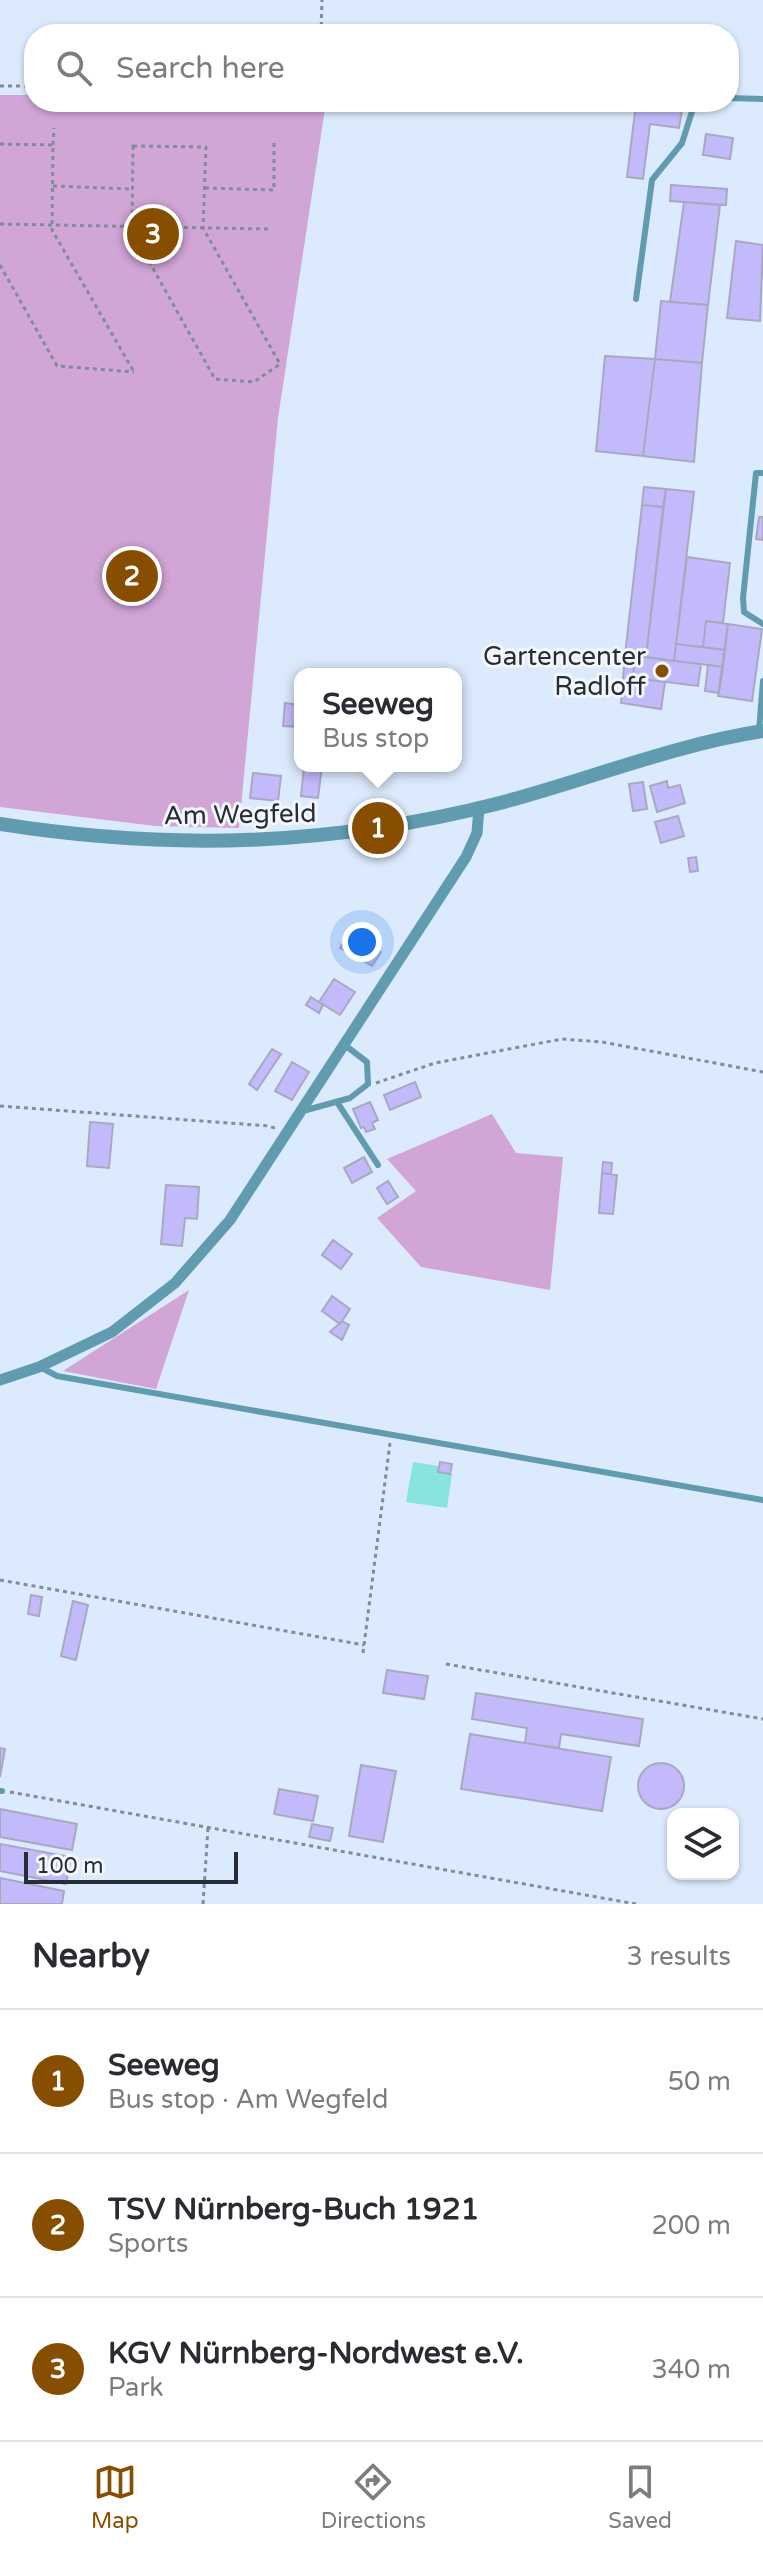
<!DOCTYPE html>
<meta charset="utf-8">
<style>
:root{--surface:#fff;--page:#f2f2f3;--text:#2b2b33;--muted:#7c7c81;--line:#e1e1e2;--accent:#874e01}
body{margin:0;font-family:"Varela Round",sans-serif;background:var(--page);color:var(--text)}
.controls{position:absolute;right:24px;bottom:24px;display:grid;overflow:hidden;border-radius:16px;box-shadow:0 2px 6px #0004}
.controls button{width:72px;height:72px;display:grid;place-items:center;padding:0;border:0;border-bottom:2px solid var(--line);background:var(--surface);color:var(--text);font:40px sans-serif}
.scale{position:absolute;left:24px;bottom:20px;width:214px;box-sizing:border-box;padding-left:8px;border:4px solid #262d35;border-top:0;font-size:22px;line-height:28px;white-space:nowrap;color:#262d35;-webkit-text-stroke:6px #f3f6fb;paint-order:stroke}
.you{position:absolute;left:362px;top:942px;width:28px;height:28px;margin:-20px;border:6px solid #fff;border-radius:50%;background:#1a73e8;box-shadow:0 0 0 12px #1a73e833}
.badge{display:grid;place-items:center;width:52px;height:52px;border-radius:50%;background:var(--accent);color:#fff;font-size:26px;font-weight:700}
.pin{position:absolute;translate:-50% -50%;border:4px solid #fff;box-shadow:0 2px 8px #0006}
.popup{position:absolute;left:294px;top:668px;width:168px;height:104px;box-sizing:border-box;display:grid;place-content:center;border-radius:16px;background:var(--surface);filter:drop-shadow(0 2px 6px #0005);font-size:26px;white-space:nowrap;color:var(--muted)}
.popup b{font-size:30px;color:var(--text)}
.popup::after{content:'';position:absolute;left:50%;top:100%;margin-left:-16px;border:16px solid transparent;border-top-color:var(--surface)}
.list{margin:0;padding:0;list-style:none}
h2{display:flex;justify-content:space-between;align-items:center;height:104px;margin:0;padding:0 32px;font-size:34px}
h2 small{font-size:26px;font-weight:400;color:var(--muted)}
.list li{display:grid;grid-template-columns:52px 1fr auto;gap:24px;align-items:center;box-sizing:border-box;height:144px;padding:0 32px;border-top:2px solid var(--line)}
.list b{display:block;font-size:30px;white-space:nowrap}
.list p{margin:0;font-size:26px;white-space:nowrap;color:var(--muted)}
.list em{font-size:26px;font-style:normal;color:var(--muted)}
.icon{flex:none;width:44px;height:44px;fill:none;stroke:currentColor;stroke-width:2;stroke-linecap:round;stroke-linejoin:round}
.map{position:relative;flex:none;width:763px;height:1904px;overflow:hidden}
.search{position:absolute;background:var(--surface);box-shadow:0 2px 6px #0004;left:24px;right:24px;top:24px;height:88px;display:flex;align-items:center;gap:20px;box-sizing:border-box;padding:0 28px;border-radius:32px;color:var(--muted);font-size:30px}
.sheet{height:536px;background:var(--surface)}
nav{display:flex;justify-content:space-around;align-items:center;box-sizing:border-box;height:112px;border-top:2px solid var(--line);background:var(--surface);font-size:22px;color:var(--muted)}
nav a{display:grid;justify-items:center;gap:4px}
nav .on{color:var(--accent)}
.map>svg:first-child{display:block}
</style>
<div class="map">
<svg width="763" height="1904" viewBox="0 0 763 1904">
<rect width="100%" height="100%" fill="#dceafd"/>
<!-- green -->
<path fill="#d1a5d6" d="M0,95h34v7h292l-48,316 -39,410 -84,-2 -155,-19z
M492,1114l24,39 47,4 -13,133 -129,-23 -44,-49 39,-27 -29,-32z
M189,1290l-33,99 -93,-18z"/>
<!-- water -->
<path fill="#88e4dc" d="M413,1462l26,4v6l13,2 -5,34 -41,-6z"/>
<!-- building -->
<path fill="#c2bafa" stroke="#aaa8c1" stroke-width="2" d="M636,104l46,6 -3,18 -29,-4 -7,55 -16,-2z
M706,134l27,4 -3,21 -27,-4z
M671,185l56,4 -1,16 -56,-4z
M684,202l36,3 -12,100 -38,-3z
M736,241l27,4 -3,76 -33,-3z
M661,301l47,4 -6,58 -47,-4z
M605,356l50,3 -12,97 -47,-5z
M655,359l47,4 -8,99 -51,-6z
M644,487l22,2 -3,18 -21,-2z
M666,489l28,3 -20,169 -28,-4z
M642,505l21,2 -17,150 -21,-2z
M759,517h4v23l-7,-1z
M687,557l43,6 -7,60 -17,-2 -3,26 -27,-3z
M706,621l22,3 -3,26 -22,-3z
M728,624l34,5 -10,72 -34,-5z
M676,644l49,6 -2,17 -49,-6z
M625,655l10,1 -2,22 32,4 -4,27 -40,-6z
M635,656l66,8 -3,22 -65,-8z
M708,665l15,2 -4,26 -14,-2z
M285,703l15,2v22l-17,-1z
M304,766h18l-4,32 -17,-2z
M253,773l28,3 -3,25 -28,-3z
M667,781l1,7 12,-3 5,18 -28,9 -7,-26z
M643,782l4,27 -14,2 -4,-27z
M678,816l6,20 -23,7 -6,-21z
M696,857l2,14 -8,1 -2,-14z
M349,933l32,19 -9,14 -32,-18z
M334,979l21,13 -15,23 -21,-13z
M311,997l12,8 -4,8 -13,-8z
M272,1049l9,5 -24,36 -8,-6z
M292,1062l17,10 -17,28 -17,-9z
M415,1082l6,15 -31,13 -6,-15z
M370,1102l8,18 -6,3 3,6 -9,3 -2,-5 -3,1 -8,-19z
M90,1122l23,2 -4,44 -22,-2z
M364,1157l8,15 -20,11 -8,-15z
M603,1162l9,1 -1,11 -9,-1z
M602,1173l15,2 -4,39 -14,-1z
M388,1181l10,16 -11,7 -10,-16z
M166,1185l33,2 -2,32 -12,-1 -3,28 -21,-2z
M333,1240l19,14 -11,15 -19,-14z
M332,1296l18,13 -10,15 -18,-13z
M342,1321l7,4 -7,15 -12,-8z
M440,1462l12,2 -2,10 -12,-2z
M31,1595l11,2 -3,19 -11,-2z
M73,1601l15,4 -12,55 -15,-4z
M387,1670l41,6 -4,23 -41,-6z
M476,1693l167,26 -4,27 -78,-12 -2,14 -34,-5 2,-15 -55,-9z
M470,1734l141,23 -9,54 -141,-22z
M0,1748l5,1 -5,28z
M638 1786a23 23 0 1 1 46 0a23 23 0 1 1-46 0Z
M361,1765l35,6 -13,71 -34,-6z
M279,1789l39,7 -5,25 -39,-7z
M0,1809l77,15 -5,26 -72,-13z
M312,1824l21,4 -3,13 -21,-4z
M0,1844l71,13 -5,27 -66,-13z
M0,1878l64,13 -2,13h-62z"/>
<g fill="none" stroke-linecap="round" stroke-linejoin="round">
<!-- path -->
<path stroke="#818b99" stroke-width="3" stroke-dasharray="4 4" stroke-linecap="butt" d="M321,34l1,-34
M0,86h34
M0,144l53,1 -1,85 82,142
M53,145l1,-17
M133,146l73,1 -3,81 77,136 -26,18 -39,-3 -83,-148z
M53,186l79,3
M205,188l69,2v-51
M0,224l268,5
M0,265l57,101 77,6
M376,1083l59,-20 127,-24 40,3 161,30
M0,1106l269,20 8,3
M0,1580l364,65
M363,1653l27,-210
M446,1664l317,55
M10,1792l626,112
M203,1904l5,-76"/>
<!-- service -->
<path stroke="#619baf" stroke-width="6" d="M729,98l34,1
M636,299l16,-119 30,-37 13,-41
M763,473h-7l-13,125 1,14 19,12
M759,731l4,-50
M337,1102l41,63
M303,1111l47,-13 18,-14 -1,-22 -21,-16
M40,1367l17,9 706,124
M0,1791h2"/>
<!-- minor -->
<path stroke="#619baf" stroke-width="11" d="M0,1380l39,-13 73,-35 63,-49 55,-63 236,-363 11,-24 2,-25"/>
<!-- tertiary -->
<path stroke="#619baf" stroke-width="14" d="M0,824c171,27 332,22 500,-21 87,-23 173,-58 263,-72"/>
</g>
<!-- markers -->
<circle fill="#874e01" stroke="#f3f6fb" stroke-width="3" cx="662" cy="671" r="8"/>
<g text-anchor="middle" stroke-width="6" stroke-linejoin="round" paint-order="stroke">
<!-- poi labels -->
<g font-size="26" fill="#262d35" stroke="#f3f6fb" text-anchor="end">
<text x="646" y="665">Gartencenter<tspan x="646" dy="30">Radloff</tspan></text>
</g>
<!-- street labels -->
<g font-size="26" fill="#262d35" stroke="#f3f6fb">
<text transform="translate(240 814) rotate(-1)" y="9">Am Wegfeld</text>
</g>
</g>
</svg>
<div class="controls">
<button><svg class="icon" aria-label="layers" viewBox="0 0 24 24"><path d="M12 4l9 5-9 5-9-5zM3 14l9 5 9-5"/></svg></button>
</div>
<div class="scale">100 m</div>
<div class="you"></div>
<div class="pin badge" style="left:378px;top:828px">1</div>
<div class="popup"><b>Seeweg</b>Bus stop</div>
<div class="pin badge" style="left:132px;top:576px">2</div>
<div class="pin badge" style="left:153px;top:234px">3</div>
<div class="search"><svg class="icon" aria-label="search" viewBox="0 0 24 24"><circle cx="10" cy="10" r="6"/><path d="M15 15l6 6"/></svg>Search here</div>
</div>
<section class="sheet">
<h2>Nearby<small>3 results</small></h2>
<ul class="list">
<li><span class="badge">1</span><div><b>Seeweg</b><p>Bus stop · Am Wegfeld</p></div><em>50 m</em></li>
<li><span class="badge">2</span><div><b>TSV Nürnberg-Buch 1921</b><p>Sports</p></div><em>200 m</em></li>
<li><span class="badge">3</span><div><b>KGV Nürnberg-Nordwest e.V.</b><p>Park</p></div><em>340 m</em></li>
</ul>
</section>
<nav>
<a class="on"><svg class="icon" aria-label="map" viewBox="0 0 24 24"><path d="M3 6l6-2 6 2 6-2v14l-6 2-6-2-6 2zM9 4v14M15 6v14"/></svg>Map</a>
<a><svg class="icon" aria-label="directions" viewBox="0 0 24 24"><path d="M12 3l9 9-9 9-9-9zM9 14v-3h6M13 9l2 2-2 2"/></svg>Directions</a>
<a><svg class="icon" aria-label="saved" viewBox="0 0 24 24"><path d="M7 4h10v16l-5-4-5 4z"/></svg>Saved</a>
</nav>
